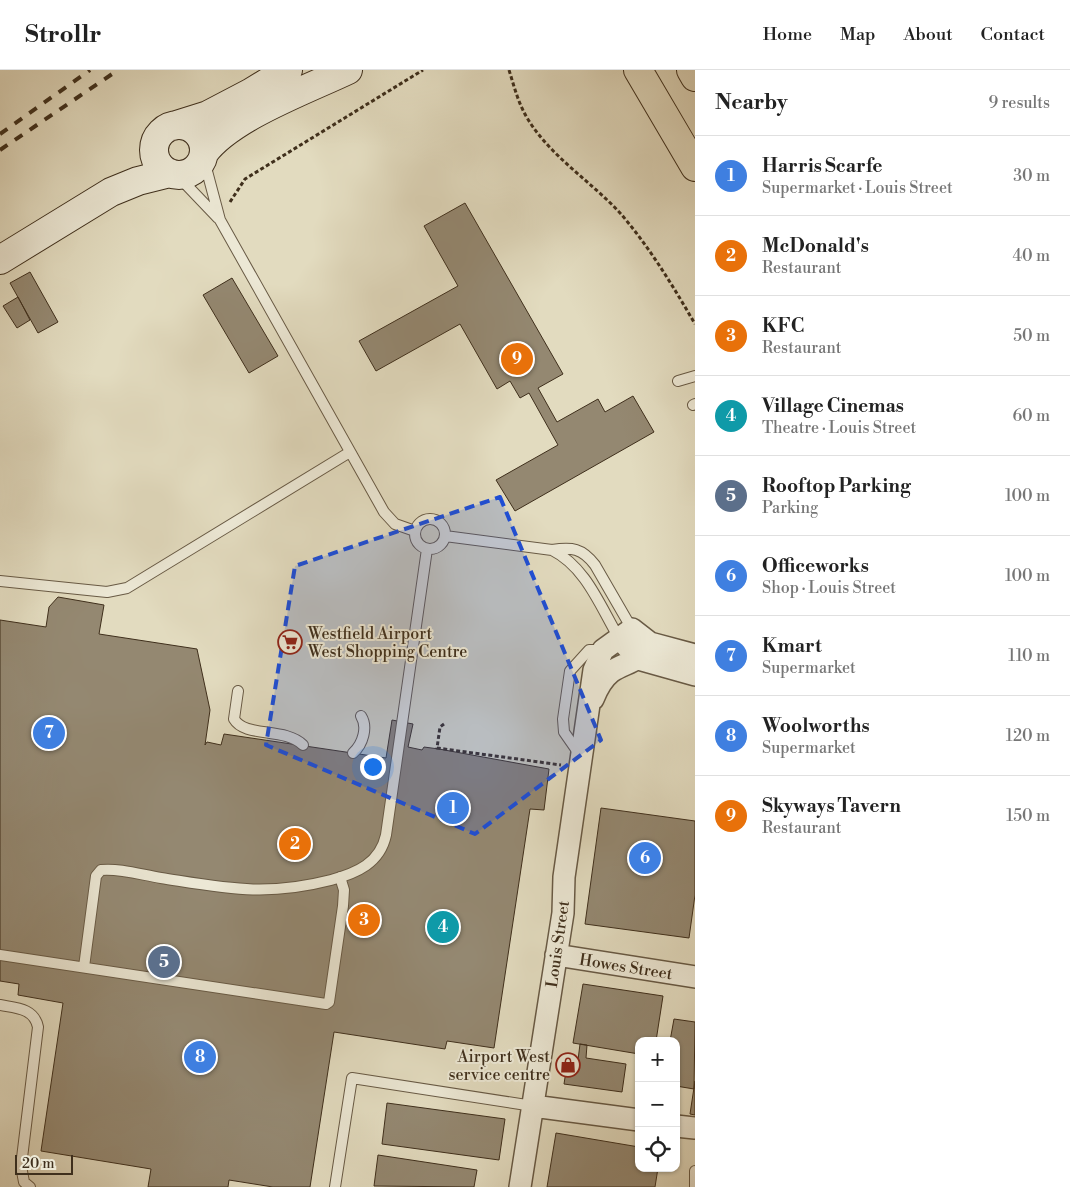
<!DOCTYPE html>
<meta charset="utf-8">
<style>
:root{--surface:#fff;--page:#f2f2f2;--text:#222;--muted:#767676;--line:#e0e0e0;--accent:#8f2418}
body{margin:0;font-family:"Libre Bodoni",serif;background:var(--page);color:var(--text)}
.controls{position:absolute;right:15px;bottom:15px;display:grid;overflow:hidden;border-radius:10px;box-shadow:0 1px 4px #0004}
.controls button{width:45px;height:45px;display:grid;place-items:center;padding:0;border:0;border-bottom:1px solid var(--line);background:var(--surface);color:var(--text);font:25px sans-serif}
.scale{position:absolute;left:15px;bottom:12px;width:58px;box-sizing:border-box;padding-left:5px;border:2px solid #3f2f1c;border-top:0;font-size:14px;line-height:18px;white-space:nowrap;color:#3f2f1c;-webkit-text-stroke:4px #ece8d5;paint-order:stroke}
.you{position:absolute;left:372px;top:696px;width:18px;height:18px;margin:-12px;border:4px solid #fff;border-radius:50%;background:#1a73e8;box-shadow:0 0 0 8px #1a73e833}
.badge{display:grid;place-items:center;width:32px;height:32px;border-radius:50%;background:var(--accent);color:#fff;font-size:16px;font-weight:700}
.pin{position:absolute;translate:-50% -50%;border:2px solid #fff;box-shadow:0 1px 5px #0006}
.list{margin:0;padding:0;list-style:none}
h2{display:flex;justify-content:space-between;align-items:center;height:65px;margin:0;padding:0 20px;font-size:21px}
h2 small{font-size:16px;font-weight:400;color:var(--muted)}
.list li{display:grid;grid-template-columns:32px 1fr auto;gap:15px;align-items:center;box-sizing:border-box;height:80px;padding:0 20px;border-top:1px solid var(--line)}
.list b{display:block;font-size:19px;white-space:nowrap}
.list p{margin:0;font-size:16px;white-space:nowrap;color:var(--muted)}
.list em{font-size:16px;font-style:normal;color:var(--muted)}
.icon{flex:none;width:28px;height:28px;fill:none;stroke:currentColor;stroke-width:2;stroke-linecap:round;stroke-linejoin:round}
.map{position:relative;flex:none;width:695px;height:1117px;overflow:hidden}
header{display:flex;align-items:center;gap:30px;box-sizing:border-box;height:70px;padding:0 25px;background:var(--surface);border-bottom:1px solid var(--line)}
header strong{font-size:24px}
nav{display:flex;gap:28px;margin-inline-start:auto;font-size:18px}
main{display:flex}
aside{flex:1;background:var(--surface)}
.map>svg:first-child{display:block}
</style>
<header>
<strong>Strollr</strong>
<nav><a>Home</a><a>Map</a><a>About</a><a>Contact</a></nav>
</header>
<main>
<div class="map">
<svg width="695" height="1117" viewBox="0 0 695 1117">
<rect width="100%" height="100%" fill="#e2dbbf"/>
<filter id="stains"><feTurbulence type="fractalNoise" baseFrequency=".004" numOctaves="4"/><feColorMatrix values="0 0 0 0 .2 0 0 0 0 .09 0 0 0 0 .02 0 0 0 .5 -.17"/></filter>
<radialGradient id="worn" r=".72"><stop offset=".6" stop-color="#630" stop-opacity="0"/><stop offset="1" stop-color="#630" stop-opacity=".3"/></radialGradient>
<!-- building -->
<path fill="#948871" stroke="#3f2f1c" d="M465,133l98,171 -25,14 19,34 41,-23 7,13 28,-16 21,36 -139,79 -19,-31 62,-35 -29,-52 -9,5 -10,-17 -13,8 -37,-65 -84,47 -17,-30 99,-55 -34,-60z
M30,202l28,50 -20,11 -28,-50z
M232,208l46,78 -29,17 -46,-78z
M18,227l12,23 -13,8 -14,-22z
M58,527l46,8 -5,29 98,15 13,61 -5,35 2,-3 14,3 3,-11 162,24 6,-38 21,4 -5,23 14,3 2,-3 15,2 110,20 -5,41 -14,-1 -36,239 -47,-7 -2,8 -111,-17 -24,155h-37l-44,-7 -1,7h-80l3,-18 -110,-18 22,-148 -45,-8 1,-11 -19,-3v-361l46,7 3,-20z
M601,738l94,13v74l-6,43 -104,-14z
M583,914l80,12 -7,45h-17v13l-66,-11z
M674,949l21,3 -1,67 -18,-3v-45h-6z
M580,974l7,1 -1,13 40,6 -4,28 -58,-8 4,-26 10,2z
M695,1011v34l-5,-1z
M387,1033l118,16 -6,41 -117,-16z
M556,1063l83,14v21h19l-3,19h-108z
M378,1085l99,15 -3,17 -100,-1z"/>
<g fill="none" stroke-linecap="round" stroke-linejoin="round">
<!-- service casing -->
<g stroke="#685a45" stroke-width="12">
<path id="service" d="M203,86l17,64 164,292 11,12 20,7
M176,104l42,44
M678,311l17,-5
M693,335l2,-1
M415 464a15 15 0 1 1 30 0a15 15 0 1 1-30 0Z
M445,466l107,14c20,-3 30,-2 43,15l37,64
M552,480c34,17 48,56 67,88
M0,511l107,11 20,-4 223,-136
M238,621l-4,28c11,19 51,8 69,26
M353,683c10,-9 15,-26 8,-37
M580,685l-16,-23 -1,-13 7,-48 19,-21h14
M0,885l326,49 3,-2 14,-96 1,-16 -4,-13
M84,897l12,-91 5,-6c19,-2 41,5 60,8 65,10 104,19 170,2 26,-7 49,-17 55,-45l41,-286
M0,935c16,3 34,3 38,22l-17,139 3,16 6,5
M335,1117l17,-109 181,28
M695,1117v-16"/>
</g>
<!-- minor casing -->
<g stroke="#685a45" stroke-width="24">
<path id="minor" d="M619,568l19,21 57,16
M593,629c4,-10 9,-20 18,-27 12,-9 27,-9 36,-24
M556,885l139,22
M533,1036l106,14
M676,1056l19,2
M520,1117l43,-274 1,-36 30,-207 9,-20 29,-21 18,14 45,12"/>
</g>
<!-- secondary casing -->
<g stroke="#3f2f1c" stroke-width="30">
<path id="secondary" d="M154 80a25 25 0 1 1 50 0a25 25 0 1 1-50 0Z
M173,56l35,-11 42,-22 38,-23
M204,83c27,-36 102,-63 144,-83
M0,190l111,-68 27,-11 32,-8"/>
</g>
<!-- primary casing -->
<g stroke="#3f2f1c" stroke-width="30">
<path id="primary" d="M638,0l57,97
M691,0l4,7"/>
</g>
<!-- path -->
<path stroke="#3f2f1c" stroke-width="3" stroke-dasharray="4 2.5" stroke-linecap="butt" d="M509,0c5,16 9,32 17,46 23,40 65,65 95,98 29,34 52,72 74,110
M230,132l15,-23 178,-109
M444,654l-4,3 -3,21 124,17"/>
<!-- service -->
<use href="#service" stroke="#ece8d5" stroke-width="10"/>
<!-- minor -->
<use href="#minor" stroke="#ece8d5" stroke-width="21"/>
<!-- secondary -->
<use href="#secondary" stroke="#ece8d5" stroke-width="28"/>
<!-- primary -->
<use href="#primary" stroke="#e2dbbf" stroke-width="28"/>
<!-- rail -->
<path stroke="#3f2f1c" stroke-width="4" stroke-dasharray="9 9" stroke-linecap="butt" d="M0,64l90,-64
M0,80l118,-80"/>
</g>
<!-- marked area -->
<path fill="#1d4ed8" fill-opacity="0.2" stroke="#1d4ed8" stroke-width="4" stroke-dasharray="10 6" stroke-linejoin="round" d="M500,427l101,243 -126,94 -209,-89 29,-179z"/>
<!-- icons -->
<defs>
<g id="supermarket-ring" transform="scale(1.25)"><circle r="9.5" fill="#ece8d5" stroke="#8f2418" stroke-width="1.5"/><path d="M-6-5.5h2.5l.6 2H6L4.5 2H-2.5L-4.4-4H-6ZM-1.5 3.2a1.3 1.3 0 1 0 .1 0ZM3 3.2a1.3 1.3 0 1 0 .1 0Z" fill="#8f2418"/></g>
<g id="shop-ring" transform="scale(1.25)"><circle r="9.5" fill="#ece8d5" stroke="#8f2418" stroke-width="1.5"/><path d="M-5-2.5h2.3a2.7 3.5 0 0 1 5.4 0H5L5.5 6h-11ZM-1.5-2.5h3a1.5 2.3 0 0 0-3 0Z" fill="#8f2418"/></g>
</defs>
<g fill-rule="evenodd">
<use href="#supermarket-ring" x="290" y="572"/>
<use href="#shop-ring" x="568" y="995"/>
</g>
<g text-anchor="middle" stroke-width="4" stroke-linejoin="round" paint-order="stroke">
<!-- poi labels -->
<g font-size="16" fill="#3f2f1c" stroke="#ece8d5" text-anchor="start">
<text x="308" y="569">Westfield Airport<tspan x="308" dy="18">West Shopping Centre</tspan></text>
<text x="550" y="992" text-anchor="end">Airport West<tspan x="550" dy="18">service centre</tspan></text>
</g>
<!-- street labels -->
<g font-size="16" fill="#3f2f1c" stroke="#ece8d5">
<text transform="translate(557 874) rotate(-82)" y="6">Louis Street</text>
<text transform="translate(626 896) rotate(9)" y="6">Howes Street</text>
</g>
</g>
<rect width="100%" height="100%" filter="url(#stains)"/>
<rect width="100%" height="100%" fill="url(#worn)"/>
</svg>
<div class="controls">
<button>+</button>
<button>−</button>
<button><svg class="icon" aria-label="locate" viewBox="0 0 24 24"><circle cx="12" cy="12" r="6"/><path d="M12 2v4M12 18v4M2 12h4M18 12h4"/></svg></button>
</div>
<div class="scale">20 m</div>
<div class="you"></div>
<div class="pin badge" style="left:453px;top:738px;background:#3f7fe0">1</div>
<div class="pin badge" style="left:295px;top:774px;background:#e8710a">2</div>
<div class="pin badge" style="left:364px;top:850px;background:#e8710a">3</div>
<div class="pin badge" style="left:443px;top:857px;background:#0f9aa8">4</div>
<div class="pin badge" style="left:164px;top:892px;background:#5c6f8a">5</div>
<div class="pin badge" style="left:645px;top:788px;background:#3f7fe0">6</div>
<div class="pin badge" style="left:49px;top:663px;background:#3f7fe0">7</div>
<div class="pin badge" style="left:200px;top:987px;background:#3f7fe0">8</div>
<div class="pin badge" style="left:517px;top:289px;background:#e8710a">9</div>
</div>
<aside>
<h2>Nearby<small>9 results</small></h2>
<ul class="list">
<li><span class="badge" style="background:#3f7fe0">1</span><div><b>Harris Scarfe</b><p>Supermarket · Louis Street</p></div><em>30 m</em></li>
<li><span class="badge" style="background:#e8710a">2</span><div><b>McDonald's</b><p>Restaurant</p></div><em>40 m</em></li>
<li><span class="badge" style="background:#e8710a">3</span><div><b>KFC</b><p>Restaurant</p></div><em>50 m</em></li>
<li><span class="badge" style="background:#0f9aa8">4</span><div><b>Village Cinemas</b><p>Theatre · Louis Street</p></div><em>60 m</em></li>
<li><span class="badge" style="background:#5c6f8a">5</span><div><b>Rooftop Parking</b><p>Parking</p></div><em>100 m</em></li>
<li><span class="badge" style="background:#3f7fe0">6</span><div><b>Officeworks</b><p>Shop · Louis Street</p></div><em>100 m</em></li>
<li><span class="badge" style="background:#3f7fe0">7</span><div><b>Kmart</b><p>Supermarket</p></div><em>110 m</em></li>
<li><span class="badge" style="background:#3f7fe0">8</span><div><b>Woolworths</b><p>Supermarket</p></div><em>120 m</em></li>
<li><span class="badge" style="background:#e8710a">9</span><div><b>Skyways Tavern</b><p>Restaurant</p></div><em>150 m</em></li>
</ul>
</aside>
</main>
